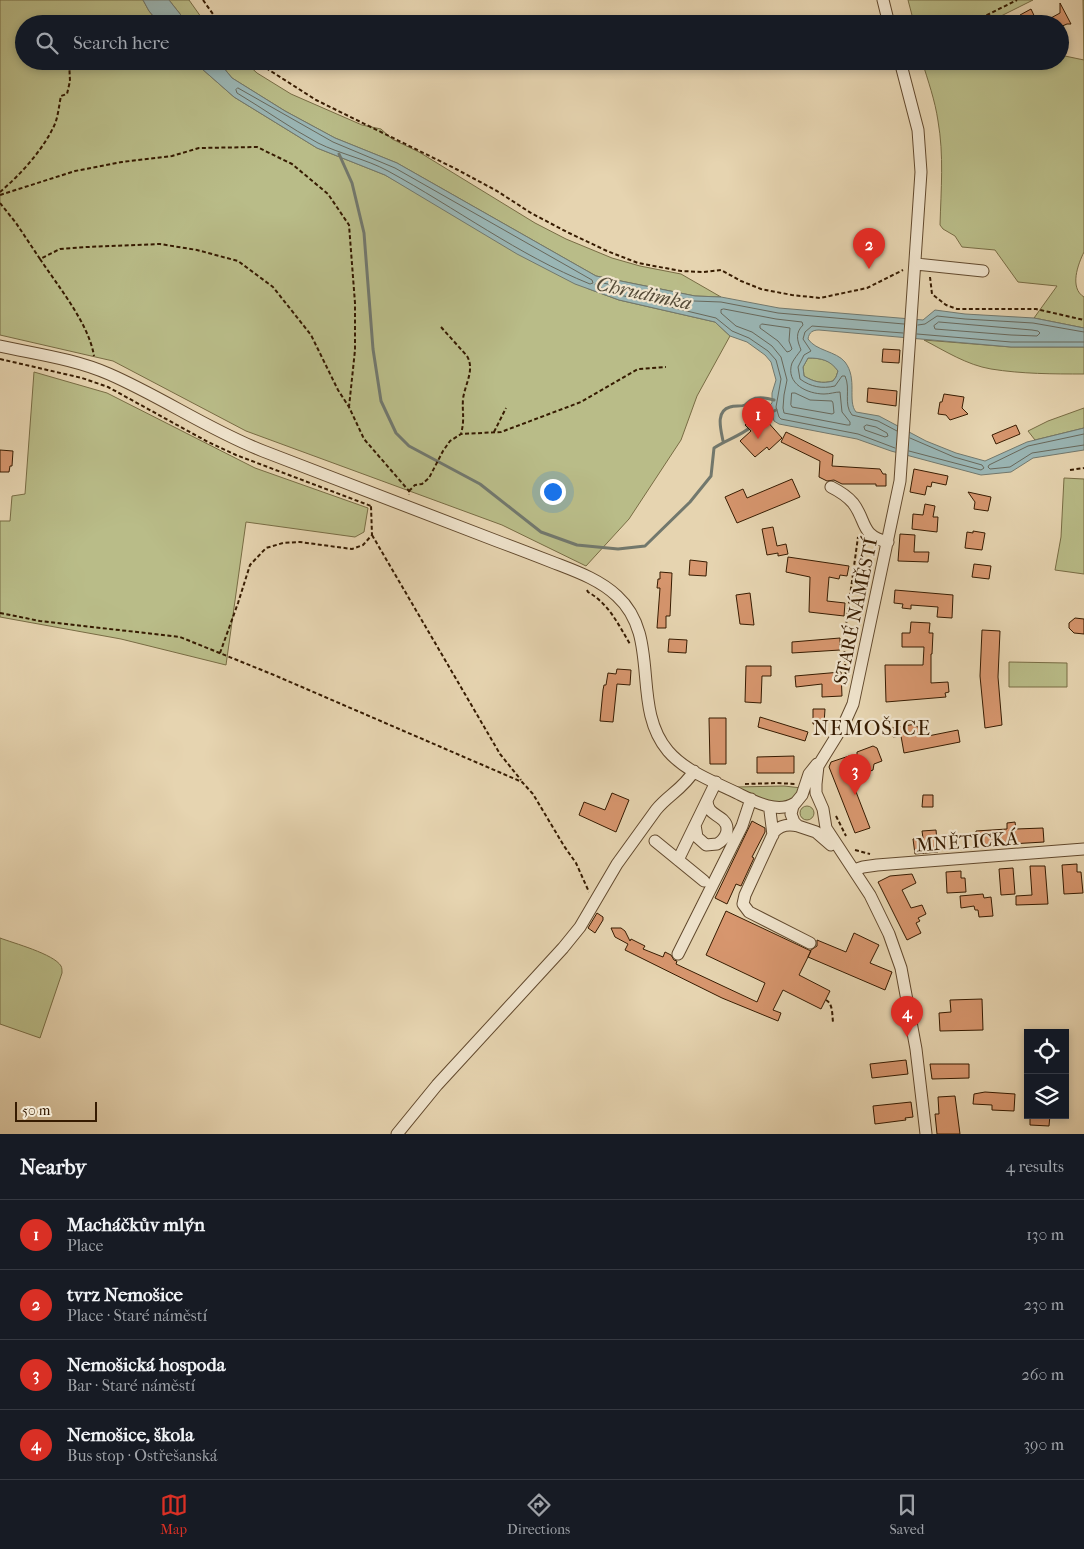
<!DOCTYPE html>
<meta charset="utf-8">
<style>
:root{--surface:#171b24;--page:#20242c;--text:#f1f3f6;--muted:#9ea1a6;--line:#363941;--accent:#d93025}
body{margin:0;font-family:"IM FELL French Canon",serif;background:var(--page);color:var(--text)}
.controls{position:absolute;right:15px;bottom:15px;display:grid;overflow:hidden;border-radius:0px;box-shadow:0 2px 8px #0003}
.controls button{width:45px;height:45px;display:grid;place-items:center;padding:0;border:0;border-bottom:1px solid var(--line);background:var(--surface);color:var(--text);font:25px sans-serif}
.scale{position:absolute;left:15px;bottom:12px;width:82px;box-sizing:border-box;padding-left:5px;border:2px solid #361b01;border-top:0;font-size:14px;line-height:18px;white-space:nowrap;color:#361b01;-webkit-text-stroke:4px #efe3cc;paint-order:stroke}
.you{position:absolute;left:552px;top:491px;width:18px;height:18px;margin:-12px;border:4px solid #fff;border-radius:50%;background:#1a73e8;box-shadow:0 0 0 8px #1a73e833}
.badge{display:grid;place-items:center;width:32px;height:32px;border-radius:50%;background:var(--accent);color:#fff;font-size:16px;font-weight:700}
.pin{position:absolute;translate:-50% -41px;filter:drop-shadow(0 1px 2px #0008)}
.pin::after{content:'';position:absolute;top:26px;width:18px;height:15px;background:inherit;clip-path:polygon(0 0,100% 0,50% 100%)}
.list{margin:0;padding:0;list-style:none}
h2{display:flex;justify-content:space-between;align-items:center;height:65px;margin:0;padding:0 20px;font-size:21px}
h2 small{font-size:16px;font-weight:400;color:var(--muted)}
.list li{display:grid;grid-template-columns:32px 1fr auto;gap:15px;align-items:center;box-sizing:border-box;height:70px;padding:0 20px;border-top:1px solid var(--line)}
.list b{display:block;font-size:19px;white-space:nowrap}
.list p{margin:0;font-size:16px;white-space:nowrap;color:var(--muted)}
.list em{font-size:16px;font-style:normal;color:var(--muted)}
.icon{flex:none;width:28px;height:28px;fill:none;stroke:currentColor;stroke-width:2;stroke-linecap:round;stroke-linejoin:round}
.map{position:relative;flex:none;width:1084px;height:1134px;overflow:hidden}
.search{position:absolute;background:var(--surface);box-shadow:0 2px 8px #0003;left:15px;right:15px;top:15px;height:55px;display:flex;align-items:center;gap:12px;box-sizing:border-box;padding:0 18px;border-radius:28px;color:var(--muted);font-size:19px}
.sheet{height:345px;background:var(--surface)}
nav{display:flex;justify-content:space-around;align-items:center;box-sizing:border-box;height:70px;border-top:1px solid var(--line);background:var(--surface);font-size:14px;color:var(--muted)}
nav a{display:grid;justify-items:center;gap:2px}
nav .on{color:var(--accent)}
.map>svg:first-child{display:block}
</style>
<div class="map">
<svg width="1084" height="1134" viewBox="0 0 1084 1134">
<rect width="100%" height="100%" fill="#e6d4b0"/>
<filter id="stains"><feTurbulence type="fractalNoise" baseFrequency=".004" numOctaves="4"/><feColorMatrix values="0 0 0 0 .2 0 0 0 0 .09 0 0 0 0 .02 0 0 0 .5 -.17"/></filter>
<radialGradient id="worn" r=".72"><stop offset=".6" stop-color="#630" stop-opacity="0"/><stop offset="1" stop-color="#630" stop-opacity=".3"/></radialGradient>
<!-- green -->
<path fill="#b9bc88" stroke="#786c44" d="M0,0h143l6,11 11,13h-136v37h169l41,36 83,51 68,27 204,114 30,11 96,22 15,14 -33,60 -16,44 -52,79 -43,47 -84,-41 -256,-94 -133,-70 -113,-26z
M169,0h20l17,24h-18z
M908,0h125l-48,24h-27l-45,-5z
M1083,0h1v252c-6,12 -15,36 0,45v31l-50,-10 23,-32 -39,-4 -23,-32 -33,-3 -7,-11 -12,-7 -3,-4c1,-35 4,-70 -2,-104 -3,-21 -10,-40 -16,-60h138v-6l24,5z
M218,61h26l13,12 34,21 71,31 19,4 11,10 27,13 116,71 31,16 46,19 28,8 41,8 40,23 -26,-1 -99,-20 -199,-113 -62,-25 -50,-27 -53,-33z
M924,340l87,7h73v27c-31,0 -62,0 -93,-5 -24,-4 -46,-18 -67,-29z
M808,358c13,0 23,2 30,13l-2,6 -3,4c-11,3 -19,1 -29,-5l-1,-9z
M34,372l73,21 148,75 113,40 -4,24 -9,5 -109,-15 -20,143 -105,-26 -121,-22v-96h10l2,-25 13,-2z
M1084,408v20l-49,12 -7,-9 20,-10z
M1064,478l20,1v95l-29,-4 6,-33z
M1009,662l58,1v24h-58z
M784,786l18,2 -13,14 -18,1 -34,-16z
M800 813a7 7 0 1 1 14 0a7 7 0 1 1-14 0Z
M0,938c13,5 54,16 61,28 1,2 1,4 1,7l-22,65 -40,-14z"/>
<!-- water -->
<path fill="#9ab6b5" stroke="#72786d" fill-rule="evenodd" d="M143,0h26l19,24h-28l-11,-13z
M193,61h25l14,17 53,33 50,27 62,25 199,113 99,20 26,1 58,11 144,12 12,-10 30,4 69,4 50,10v19h-73l-192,-17c-6,0 -10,2 -11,9 8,12 28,12 37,23 13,17 2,39 11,50l23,4 47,25 30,12 29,8 42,-19 57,-14v22l-51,8 -22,14 -30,3 -90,-24 -34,-12 -78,-15 -5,-3 -4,-16 2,-2v-10l4,-13 -5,-18 -6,-7 -18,-13 -17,-6 -15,-14 -96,-22 -44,-16 -58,-30 -132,-79 -68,-27 -83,-51zM808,358c13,0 22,2 30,13l-2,6 -3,4c-11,3 -19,1 -29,-5l-1,-9z"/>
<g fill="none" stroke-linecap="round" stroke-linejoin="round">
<!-- shore -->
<path stroke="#68685b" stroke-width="1" d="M238,88l95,54 62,26 197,112 1,3 -3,1c-72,-29 -134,-76 -202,-113 -22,-12 -48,-17 -70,-28 -28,-15 -54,-34 -81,-50l-1,-3z
M724,309l52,10 26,3 1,3c-8,8 -6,15 -2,25 -3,4 -7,9 -9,13 -7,21 16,31 32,31 6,0 11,-2 16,-2l2,20 8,10v3h-3l-63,-12 -1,-5 1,-13 3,-15 -6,-23 -9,-11 -20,-14 -16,-6 -15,-13v-3z
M939,322l93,8 6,1 2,2 -3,3 -26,-1 -76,-6 -1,-3z
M762,324l28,4 -1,13 3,8 -2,2 -3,1 -9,-11 -18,-13v-2z
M918,325l7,-1 12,-8 28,3 68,4 51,9
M917,334l94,8h73
M792,393h3l15,7 22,1 1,2 1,10 -2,1 -40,-7 -1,-2z
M867,425l9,2 11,6 1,3 -3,1 -20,-7 -1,-3z
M897,431l-19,-10 -26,-6c-9,-11 -1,-26 -7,-39h-3l-7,10c-13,3 -24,1 -35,-7l-2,-12 6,-12 7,-4 -8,-12 2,-7 7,-6 91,7
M1084,434l-56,12 -39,19 -1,2 2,2 20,-2 22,-14 52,-8
M895,448l-37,-14 -77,-15 -2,-2 -3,-10 5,-28 -5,-19 -8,-9 -19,-13 -17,-7 -16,-13 -96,-23 -24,-9 -1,-2 3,-2 96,19 27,1 57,11 126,11
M909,451l72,19 3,-2 -2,-3 -28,-8 -44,-19"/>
<!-- stream -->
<path stroke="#72786d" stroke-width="3" d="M339,154l13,29 12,50 9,116 8,52 15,32 13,13 71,38 61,48 36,13 41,4 27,-3 45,-44 21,-26 3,-28c12,-8 26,-12 37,-21
M756,422l6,-5 14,-7
M723,441c-2,-11 -8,-30 7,-34 5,-2 11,0 15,-2 2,-2 4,-4 6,-5 7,-4 16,-2 23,0"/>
</g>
<!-- building -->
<path fill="#d7966e" stroke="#361b01" d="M1060,3l11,21h-4l-7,3v-3h-20l20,-11z
M1031,9l7,15h-13l-5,-9z
M883,349l17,1 -1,13 -17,-1z
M868,388l29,3 -1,15 -29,-4z
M944,394l20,3 -2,11 6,6 -18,6 -4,-5 -8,-1 2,-12h2z
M754,417l7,7 5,-4 16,18 -13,12 -2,-3 -12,10 -15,-16 11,-10 -6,-6z
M1016,425l4,9 -24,10 -4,-9z
M786,432l47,23 -1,11 48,3 3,5h3v12h-10v-2h-34l-8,-4 -7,1 -8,-4 1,-16 -39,-19z
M0,450l13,1 -1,15h-2l-1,6h-9z
M914,469l34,7 -2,9 -14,-3 -1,5 -4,-1 -2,9 -15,-3z
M792,479l8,18 -63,26 -12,-26 18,-8 4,9z
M968,492l23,5 -3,14 -14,-2 1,-7z
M925,504l10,2 -2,11h5l-1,15 -25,-3 1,-15 10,1z
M773,527l4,19 9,-2 2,10 -10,2v-3l-11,2 -5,-26z
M973,531l12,2 -3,17 -17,-2 2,-16 6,1z
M900,534l15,1 -1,17h15l-1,10 -30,-1z
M788,557l61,9 -2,10 -7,-1 -1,4 -10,-2 -2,24 18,2 -1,13 -35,-4 1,-35 -24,-5z
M690,560l17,2 -1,14 -17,-1z
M974,564l17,2 -2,13 -17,-2z
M660,572l12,1 -2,43h-4v12h-9l3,-40h-3l1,-9h2z
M895,590l58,5 -1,23 -15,-1 1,-10 -27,-2v4l-9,-1 1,-4 -9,-1z
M750,593l4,32 -14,-1 -4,-29z
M1075,618l9,1v15l-10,-1 -5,-5v-5z
M911,622l19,1 -1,10h4l-1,21h-1v29l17,-1 1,10 -4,1 1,4 -60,5 -1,-37h38l1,-18h-22v-14h8z
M982,630l18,1 -2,46 4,48 -17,3 -5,-52z
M840,638v12l-48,3v-11z
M669,639l18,1 -1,13 -18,-1z
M746,666h25v10h-9l-1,27 -16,-1z
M617,669l14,1 -1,15 -13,-1 -4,38 -13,-1 3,-31 1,-5h2l2,-12 8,1z
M841,672l1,24 -20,1v-13l-26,3 -1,-11z
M813,709h12l-1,15h-11z
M760,717l48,15 -3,9 -47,-14z
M709,718h17v46h-16z
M916,724l1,3 10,-2 1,11 30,-6 2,12 -56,11 -3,-17 -8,1 -1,-9z
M873,746l4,2 5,13 -8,3 -1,6 -15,6 2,5 -7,3 17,44 -15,5 -26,-66 2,-5 18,-6h8v-4z
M794,756v17h-37v-16z
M612,793l17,7 -13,32 -37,-17 5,-13 21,8z
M923,795h10v12h-11z
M752,821l13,7v4l-13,25 2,1 -13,28 -5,-2 -9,20 -12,-6z
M1015,822l1,7 27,-1 1,14 -67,4 -1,-15 31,-2v-6z
M936,830l2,22 -23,2 -2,-15 10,-1 -1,-7z
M1077,864v8h4l2,21 -19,1 -2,-29z
M1030,866h15l3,38 -32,1v-9l16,-1z
M1013,868l2,26 -14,1 -2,-26z
M961,871v7h4l1,14 -19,1 -1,-21z
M912,874l4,9 -14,7 9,18 11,-3 4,9 -8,4 2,3 -4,2 5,10 -14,7 -29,-58 12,-6z
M983,894l1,4 7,-1 2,19 -14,1 -1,-7h-3l-1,-4 -13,2 -1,-12z
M726,911l85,40 -12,24 31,16 -9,18 -38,-19 -10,20 8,3 -3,8 -56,-23 -97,-48 3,-6 -13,-7 -4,-9h10l4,3 5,10 1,-2 14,7 -2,3 20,8 2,-5 6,3 3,5 3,1 -1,3 81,38 8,-19 -59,-28z
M597,913l6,4v3l-8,13 -7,-5z
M854,933l25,12 -9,18 22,9 -7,18 -77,-33 3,-7 6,-4v-6l29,12z
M982,999l1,31 -43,1 -1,-18 12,-1 -1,-12z
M906,1060l2,14 -36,4 -2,-14z
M930,1064h39v14l-37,1z
M985,1092l30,2 -1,17 -22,-1v-5l-19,-1 1,-10z
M955,1096l5,38h-23l-2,-20h4l-1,-17z
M911,1102l2,15 -8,1 1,2 -31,4 -2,-18z
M1030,1115h20l-1,11 -19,-1z"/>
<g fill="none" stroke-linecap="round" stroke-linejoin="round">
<!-- minor casing -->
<g stroke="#62492d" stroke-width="13">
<path id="minor" d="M883,0l6,24
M900,61l18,69 3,42 -21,309 -47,223 -9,20 -26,42 -2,18v9l7,16 3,19 44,67 19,39 12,34 15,81 10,85
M916,264l67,7
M0,346c36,8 75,13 109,28 53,23 100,56 154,77 78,30 156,60 234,90 19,7 37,14 55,21 23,9 47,17 65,34 45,41 13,110 51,155 18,21 47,31 71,43 16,8 39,20 56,9
M831,487c8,4 16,9 22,16 14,18 7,33 35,39
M817,764l-8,10 -7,21 -9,11 -2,8 3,8 4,4 18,6 15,13
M770,811l3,24
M695,825l2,12 9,8 11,-1c9,-5 14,-16 6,-24 -8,-7 -15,-7 -16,-19
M798,826c-8,-2 -18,-1 -24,6l-29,63 -2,9 6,8 61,31
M655,841l49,40
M678,860l38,-78
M854,870l9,-3 14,-2 207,-16
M678,954l64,-128 9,-27
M397,1134l40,-49 126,-137 17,-21 37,-63 39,-54c12,-15 27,-21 38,-39"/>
</g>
<!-- path -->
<path stroke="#361b01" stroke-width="2" stroke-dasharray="4 2.5" stroke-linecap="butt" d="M203,0l17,24
M74,24l1,-2
M969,24l48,-24
M255,61l61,39 140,69 41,22 34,22 36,19 40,19 31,12 43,8 22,1 18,-2 20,11 20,8 31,6 28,3 47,-10 36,-18
M0,192c21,-18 42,-41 54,-66 4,-8 5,-21 7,-30l6,-2 3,-13 -1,-20
M0,195l75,-24 47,-9 50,-6 27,-8 58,-1 35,17 36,30 21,31 6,78v47l-6,57
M0,203l16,20 24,36 20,-10 27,-2 73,-3 37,6 41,11 35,26 38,48 27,55 11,17 15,32 45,52v4
M40,259c18,27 49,65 54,97
M930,277l2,17 14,11 11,4h79l48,11
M441,327l26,29c8,14 -2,28 -4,43 -1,14 2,19 -2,35
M0,359l82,19 26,9 100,55 28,13 135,51
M494,432l12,-24
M1070,470l14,-2
M409,491l6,-6 7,-1 7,-6 14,-27 7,-10 11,-7 40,-2 80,-30 57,-33 28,-2
M372,535l128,219 21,26
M587,590l1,2c21,12 30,32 42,52
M0,613l40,8 140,16 94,38 248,107 11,12 31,52 12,17 13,29
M220,653l18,-50 12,-38 16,-17 17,-5 17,-1 52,7 11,-4 9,-10 -1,-29h2
M846,681l-2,-41 14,-103
M745,784l32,-1 18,1
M836,816l10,20
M855,850l15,4
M826,1000c7,4 6,14 7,22"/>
<!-- minor -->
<use href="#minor" stroke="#efe3cc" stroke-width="11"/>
</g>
<g text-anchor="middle" stroke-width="4.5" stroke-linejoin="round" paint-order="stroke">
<!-- street labels -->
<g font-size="19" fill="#361b01" stroke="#efe3cc">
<text transform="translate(855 611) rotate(-78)" y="7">STARÉ NÁMĚSTÍ</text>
<text transform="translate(967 841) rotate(-4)" y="7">MNĚTICKÁ</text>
</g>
<!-- water labels -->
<g font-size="20" font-style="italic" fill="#544a37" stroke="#efe3cc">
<text transform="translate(644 293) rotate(12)" y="7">Chrudimka</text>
</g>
<!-- quarter labels -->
<g font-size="21" letter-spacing="1" fill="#361b01" stroke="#efe3cc">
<text x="872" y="735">NEMOŠICE</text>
</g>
</g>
<rect width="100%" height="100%" filter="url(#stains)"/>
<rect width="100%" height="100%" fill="url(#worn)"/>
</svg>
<div class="controls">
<button><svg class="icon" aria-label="locate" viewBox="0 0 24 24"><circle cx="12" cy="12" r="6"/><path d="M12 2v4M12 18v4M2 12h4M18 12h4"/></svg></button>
<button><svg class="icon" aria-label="layers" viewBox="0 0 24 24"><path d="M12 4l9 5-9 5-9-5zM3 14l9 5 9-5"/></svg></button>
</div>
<div class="scale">50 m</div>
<div class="you"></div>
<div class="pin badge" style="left:758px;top:439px">1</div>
<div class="pin badge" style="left:869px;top:269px">2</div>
<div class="pin badge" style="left:855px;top:795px">3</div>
<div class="pin badge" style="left:907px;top:1037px">4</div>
<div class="search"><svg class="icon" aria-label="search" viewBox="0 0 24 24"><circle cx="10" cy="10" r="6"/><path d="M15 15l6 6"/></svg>Search here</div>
</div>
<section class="sheet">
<h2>Nearby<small>4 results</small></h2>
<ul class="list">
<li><span class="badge">1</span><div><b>Macháčkův mlýn</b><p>Place</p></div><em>130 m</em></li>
<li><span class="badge">2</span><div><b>tvrz Nemošice</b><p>Place · Staré náměstí</p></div><em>230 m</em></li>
<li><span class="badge">3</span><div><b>Nemošická hospoda</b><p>Bar · Staré náměstí</p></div><em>260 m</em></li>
<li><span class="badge">4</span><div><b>Nemošice, škola</b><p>Bus stop · Ostřešanská</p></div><em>390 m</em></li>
</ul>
</section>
<nav>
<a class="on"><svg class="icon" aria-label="map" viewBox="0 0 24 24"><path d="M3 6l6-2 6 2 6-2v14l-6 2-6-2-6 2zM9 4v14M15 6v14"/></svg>Map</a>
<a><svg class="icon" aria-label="directions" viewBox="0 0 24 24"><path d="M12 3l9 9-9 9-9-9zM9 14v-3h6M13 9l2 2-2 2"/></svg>Directions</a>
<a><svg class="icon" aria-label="saved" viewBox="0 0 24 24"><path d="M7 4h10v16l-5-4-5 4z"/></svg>Saved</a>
</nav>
